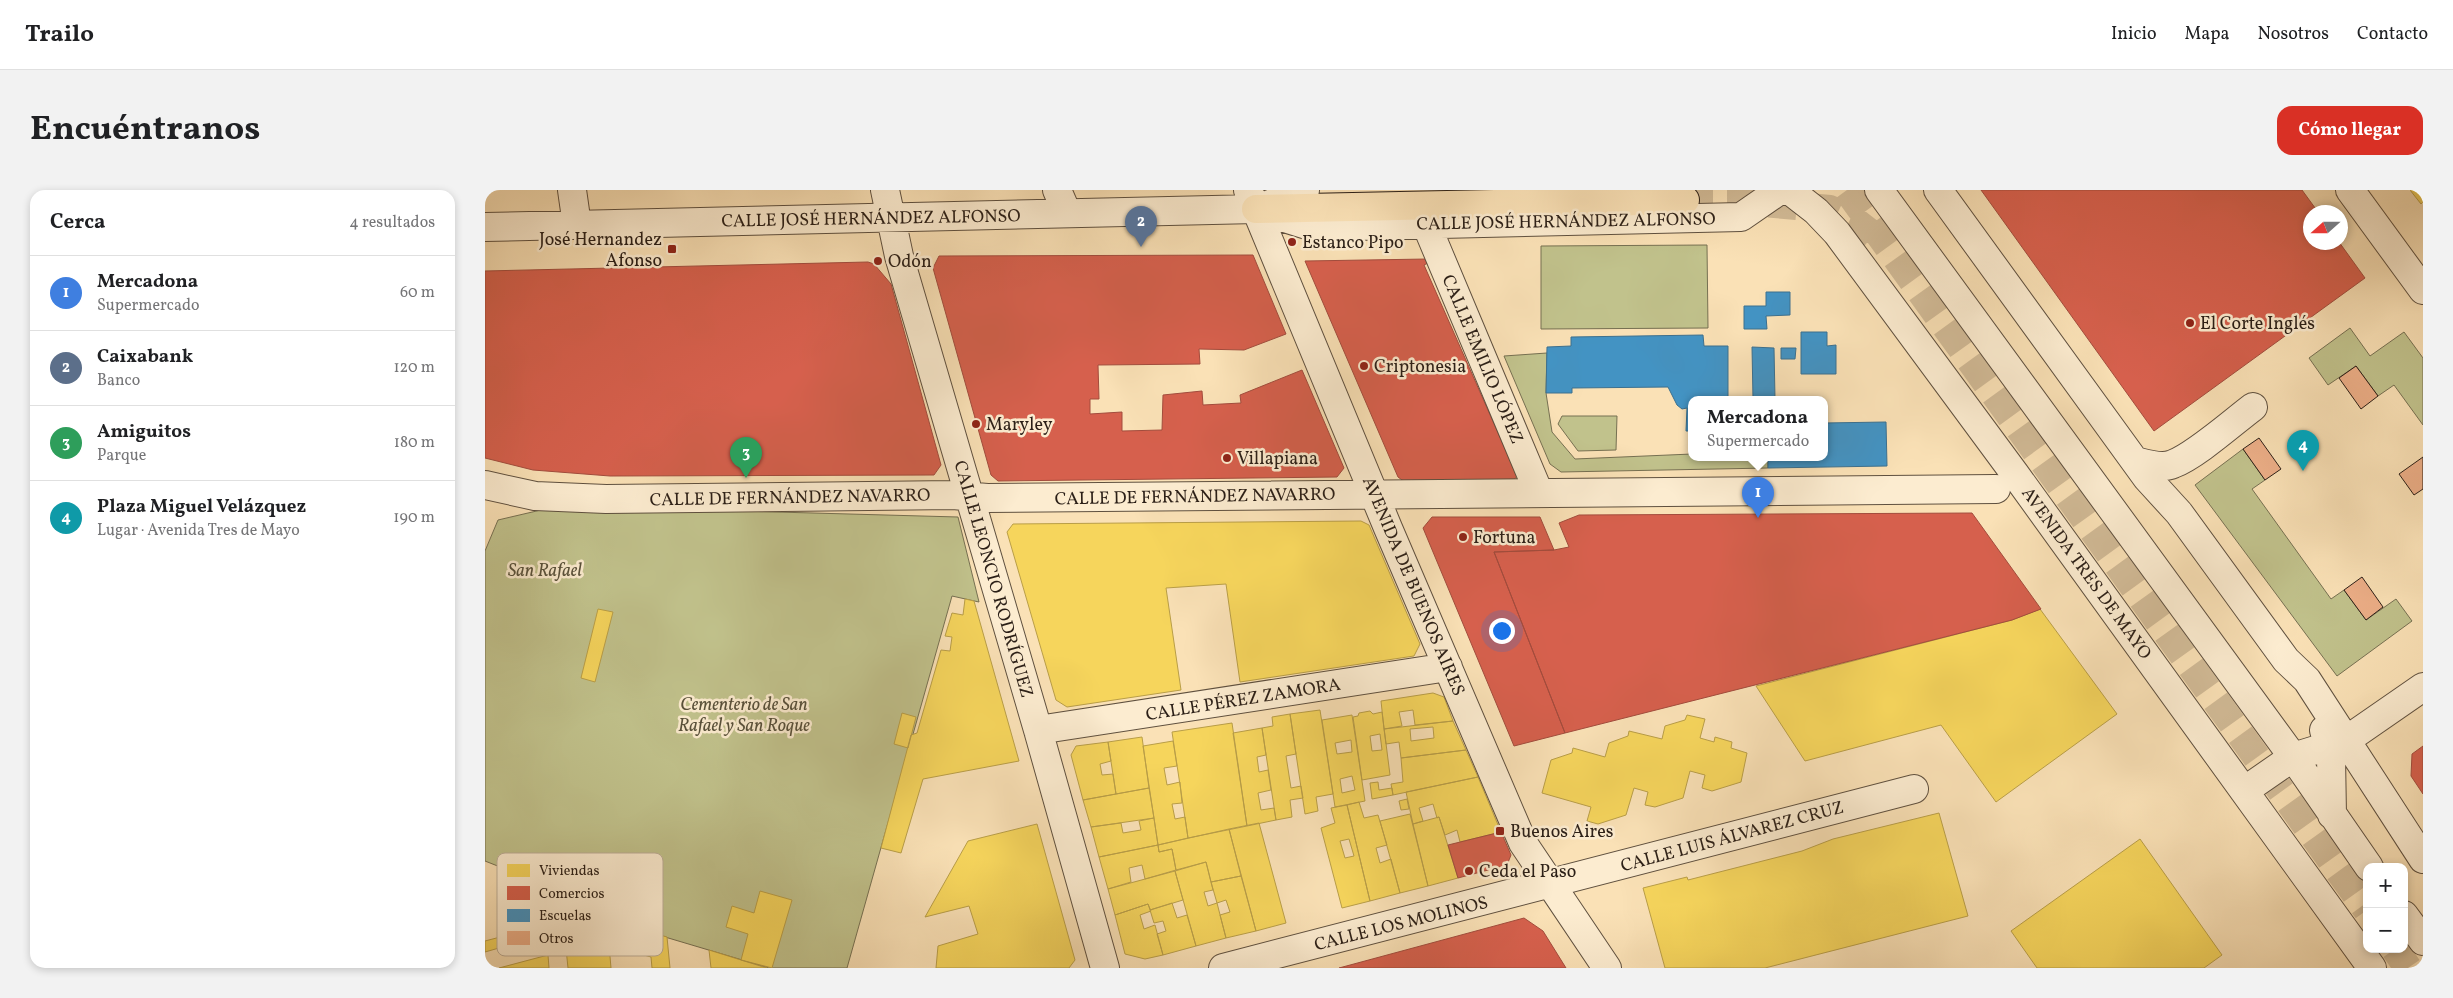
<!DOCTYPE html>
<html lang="es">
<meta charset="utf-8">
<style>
:root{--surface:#fff;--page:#f2f2f2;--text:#202124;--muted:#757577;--line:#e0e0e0;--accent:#d93025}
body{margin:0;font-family:Vollkorn,serif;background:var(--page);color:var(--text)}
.controls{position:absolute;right:15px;bottom:15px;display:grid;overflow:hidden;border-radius:10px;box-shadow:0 2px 8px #0003}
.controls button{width:45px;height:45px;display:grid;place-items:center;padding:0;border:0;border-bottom:1px solid var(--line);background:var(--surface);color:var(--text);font:25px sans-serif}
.compass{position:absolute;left:1818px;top:15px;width:45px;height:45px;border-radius:50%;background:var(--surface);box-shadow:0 2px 8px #0003;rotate:249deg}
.you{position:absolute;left:1016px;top:440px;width:18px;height:18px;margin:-12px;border:4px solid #fff;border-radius:50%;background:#1a73e8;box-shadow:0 0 0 8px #1a73e833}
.badge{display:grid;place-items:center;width:32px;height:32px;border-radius:50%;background:var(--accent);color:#fff;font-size:16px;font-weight:700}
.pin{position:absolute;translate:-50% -41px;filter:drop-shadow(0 1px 2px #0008)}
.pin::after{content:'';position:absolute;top:26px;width:18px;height:15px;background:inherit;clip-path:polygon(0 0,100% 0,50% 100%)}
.popup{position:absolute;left:1203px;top:206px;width:140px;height:65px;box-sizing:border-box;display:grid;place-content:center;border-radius:10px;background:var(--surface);filter:drop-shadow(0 1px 4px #0005);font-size:16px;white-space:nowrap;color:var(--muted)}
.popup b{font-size:19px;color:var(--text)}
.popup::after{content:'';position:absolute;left:50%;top:100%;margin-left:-10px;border:10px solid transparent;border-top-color:var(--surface)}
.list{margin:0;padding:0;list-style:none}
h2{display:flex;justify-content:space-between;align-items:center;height:65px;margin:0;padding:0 20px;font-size:21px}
h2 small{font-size:16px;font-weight:400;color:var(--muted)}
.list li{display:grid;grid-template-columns:32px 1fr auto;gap:15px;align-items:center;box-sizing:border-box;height:75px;padding:0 20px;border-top:1px solid var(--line)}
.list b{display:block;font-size:19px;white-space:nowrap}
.list p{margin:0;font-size:16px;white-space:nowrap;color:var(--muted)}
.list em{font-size:16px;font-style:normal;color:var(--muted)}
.map{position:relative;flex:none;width:1938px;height:778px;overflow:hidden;border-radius:15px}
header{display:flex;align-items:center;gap:30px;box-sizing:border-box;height:70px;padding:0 25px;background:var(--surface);border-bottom:1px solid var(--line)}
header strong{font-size:24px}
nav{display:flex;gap:28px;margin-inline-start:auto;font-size:18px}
.intro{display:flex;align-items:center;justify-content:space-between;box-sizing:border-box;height:120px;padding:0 30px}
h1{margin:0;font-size:35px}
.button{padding:12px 22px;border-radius:15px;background:var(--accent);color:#fff;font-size:18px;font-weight:700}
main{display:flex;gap:30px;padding:0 30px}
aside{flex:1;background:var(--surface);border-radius:15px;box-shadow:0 2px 8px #0003}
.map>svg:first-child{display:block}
</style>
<header>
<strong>Trailo</strong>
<nav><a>Inicio</a><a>Mapa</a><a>Nosotros</a><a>Contacto</a></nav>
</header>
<div class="intro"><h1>Encuéntranos</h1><a class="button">Cómo llegar</a></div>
<main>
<aside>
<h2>Cerca<small>4 resultados</small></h2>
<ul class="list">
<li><span class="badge" style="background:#3f7fe0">1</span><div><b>Mercadona</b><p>Supermercado</p></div><em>60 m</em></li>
<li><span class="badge" style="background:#5c6f8a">2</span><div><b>Caixabank</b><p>Banco</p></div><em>120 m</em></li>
<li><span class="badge" style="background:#2e9e5b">3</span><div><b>Amiguitos</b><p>Parque</p></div><em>180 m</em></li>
<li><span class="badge" style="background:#0f9aa8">4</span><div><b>Plaza Miguel Velázquez</b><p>Lugar · Avenida Tres de Mayo</p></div><em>190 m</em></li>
</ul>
</aside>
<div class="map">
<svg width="1938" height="778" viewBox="0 0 1938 778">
<rect width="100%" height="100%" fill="#fae1b6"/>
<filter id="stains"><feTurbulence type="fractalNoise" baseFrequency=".004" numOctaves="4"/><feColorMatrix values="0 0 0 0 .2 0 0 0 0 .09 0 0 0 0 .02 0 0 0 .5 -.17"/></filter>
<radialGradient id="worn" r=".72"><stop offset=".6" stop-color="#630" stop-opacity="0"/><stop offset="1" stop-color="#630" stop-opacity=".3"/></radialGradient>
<!-- green -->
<path fill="#c1c28c" stroke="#767052" d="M1222,55l1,83 -167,1v-83z
M1865,138l20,28 34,-24 19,26v67l-29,-40 -16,11 -22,-30 -28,19 -19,-27z
M1062,163l-1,40 6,39 23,27 117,-5v3h76v11l-207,4 -11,-8 -46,-108z
M1077,226h55l-1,34 -38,1 -20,-27z
M1758,259l22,31 -13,9 79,110 13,-9 22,30 30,-21 16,22 -75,55 -142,-191z
M73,316l400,11 21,85 -27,-6 -105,372h-78l-245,-73 4,-17 -43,-17v-310l13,-31z"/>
<!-- homes -->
<path fill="#f6d55c" stroke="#b99e47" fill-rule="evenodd" d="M1925,0h13v12l-2,2z
M876,331l8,4 51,119 -6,12 -174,26 -14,-98 -60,4 15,102 -114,17 -11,-7 -49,-168 6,-8z
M1478,345l1,58 -141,1 -2,-58z
M1248,349l1,58 -141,2 -1,-59z
M480,409l9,2 45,160 -96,18 -22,74 -20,-5 30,-113 6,-2 24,-83 9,1 2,-14 -7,-1 7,-23 11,2z
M113,419l15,3 -18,70 -14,-4z
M1555,419l77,105 -121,88 -55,-77 -136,36 -49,-75 256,-66z
M948,503l11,4 9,24 -38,4 -2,-15 -14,2 3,14 -18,3 -3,-28z
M835,520l13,84 -17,3 2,14 -13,3 -15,-100z
M885,521l3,3 9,-2 8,63 -28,5 -9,-63 5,-1 1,-3zM895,544l2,16 -10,1 -2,-15z
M417,523l14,4 -8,31 -14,-4z
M805,524l6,40 -10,2 5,32 10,-2 2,12 -13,2 2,17 -16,3 -14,-92 11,-2 -1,-9z
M867,525l13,86 -30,6 -13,-87zM866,550l1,12 -15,2 -2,-11zM867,586l3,14 -13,3 -2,-14z
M1202,525l18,4 -5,19 14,4 1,-5 17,5 -1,6 16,5 -6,29 -29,9 -10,-3 3,-13 -15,-4 -7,27 -28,9 -10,-2 3,-13 -14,-4 -8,27 -28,9 -11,-3 4,-14 -49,-14 9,-33 21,-7 1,-5 32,9 4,-14 19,-7 1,-5 33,8 3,-13 20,-6z
M968,531l13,29 -65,8 -2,-16 -13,2 -2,-15zM948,537l1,11 -23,3 -1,-12z
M747,533l15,103 -59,12 -16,-106z
M777,538l4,27 -9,2 2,15 9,-2 3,20 -13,3 3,17 13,-2 2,12 -29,6 -14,-93z
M657,547l7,51 -33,6 -8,-52z
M688,551l4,25 -13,2 3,17 13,-3 2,21 -10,1 3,15 10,-2 3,21 -30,7 -15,-99z
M623,552l3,19 -11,3 2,11 11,-1 3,20 -33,6 -12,-45 5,-9z
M981,560l12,27 -85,18 -2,-11 12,-2 -2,-24z
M993,587l23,55 -41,10 -3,-12 -12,5 -6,-18 -2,1 -4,-14 -14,4 4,13 -10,3 -7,-32z
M893,592l1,8 13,-2 1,7 -21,4 -2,-16z
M664,598l5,30 -63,9 -8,-27z
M922,609l2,10 -8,1 -2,-9z
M874,612l5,16 14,-3 9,30 -11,3 4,15 11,-4 9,34 -30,8 -23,-96z
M862,615l23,96 -28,7 -21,-80 14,-5 -4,-15zM864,649l5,17 -9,2 -5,-17z
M1454,623l29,103 -203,52h-100l-22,-80 44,-11 1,3 114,-29 31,-12z
M925,624l18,72 -28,7 -20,-72z
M954,627l19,61 -30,8 -15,-62z
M669,628l4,27 -59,12 -8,-30 30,-4 2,10 18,-3 -2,-9z
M774,633l27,100 -30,8 -27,-102z
M552,634l38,136 -6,8h-133l2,-22 40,-12 -9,-28 -44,11 43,-76z
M744,639l12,47 -30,6 -5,-20 -30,8 -4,-21 -13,3 -1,-7z
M1655,649l82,116 -18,13h-167l-26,-37z
M673,655l1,7 13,-3 4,21 -31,9 -3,-14 -13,3 2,14 -23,7 -9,-32z
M721,672l7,28 -9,2 4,14 9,-3 9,35 -30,8 -21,-75z
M20,679l23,9 -4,17 143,42 3,31h-18l-1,-11 -42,-12 2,23h-43l-4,-39h-38l1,11 -42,12v-11l19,-5z
M690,681l8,29 -33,10 -2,-6 -33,11 -7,-26z
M756,686l15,55 -30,7 -6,-23 10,-3 -4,-12 -9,3 -6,-21z
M275,701l32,9 -20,68 -31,-8 7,-26 -22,-7 6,-21 22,7z
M687,713l5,15 10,-3 9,31 -33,9 -6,-21 9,-3 -3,-10 -9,2 -4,-13z
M663,714l3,7 -11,4 4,14 11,-4 8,30 -18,4 -20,-5 -10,-39z
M224,760l32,10 26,8h-56z
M63,765l1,13h-50z"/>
<!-- shops -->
<path fill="#d6604d" stroke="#a34c3d" d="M1496,0h321l16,22h-7v30h28l26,36 -211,153z
M768,65l33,79 -42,16 -45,-1 1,15 -102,1 1,34h-9v15l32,-2v19l40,-1 1,-35 39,-4 1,14 38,-2 -1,-8 62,-25 42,98 -7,9 -339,4 -7,-6 -58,-207 6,-12z
M942,69l1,4 -4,2 93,211 -7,9 -100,1 -12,-9 -93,-216z
M383,72l6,2 17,20 50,181 -7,10 -324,1 -77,-6 -48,-12v-187z
M1487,323l69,96 -29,11 -447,113 -71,-181 60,-2 15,-3 -10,-24 20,-8z
M947,327h108l14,33 -60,2 71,181 -51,13 -91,-218z
M1938,556v48l-12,-18 1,-22z
M1016,642l10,23 -4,10 -49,13 -10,-33z
M1039,728l19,13 23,37h-227z"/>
<!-- schools -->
<path fill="#4393c3" stroke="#3c708f" d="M1281,102h24v23l-24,1 1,13h-23v-23h22z
M1316,142h26v14l9,-1v29h-35z
M1218,145l1,11h24v53h-36v32h-6l1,-23 -5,1 -5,-4 -9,-18 -96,1v5h-26l1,-46 24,-1v-9z
M1267,157l22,1 1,51h-22z
M1296,158h15l-1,11h-14z
M1401,232l1,44 -119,2v-11h56v-34z"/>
<!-- building -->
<path fill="#edaf88" stroke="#2b1f17" d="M1871,176l22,30 -17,13 -22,-31z
M1774,248l22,31 -16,11 -22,-31z
M1938,267v32l-9,6 -15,-21z
M1877,387l21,30 -17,13 -22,-30z"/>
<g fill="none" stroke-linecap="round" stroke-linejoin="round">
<!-- highway-tunnel -->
<path stroke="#d1ba96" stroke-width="28" stroke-dasharray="28 14" stroke-linecap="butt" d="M1362,0l520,720
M1200,10h44l101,9 25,12 18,14
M1910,759l13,19"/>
<!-- minor casing -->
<g stroke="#5f503f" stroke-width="30">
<path id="minor" d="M87,0l5,35
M400,0l14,66 139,474 67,238
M572,0l10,23
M763,0l140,338 135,315 84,125
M1304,0l27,21 21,22 178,241 357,494
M1394,0l414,567 76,110
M1453,0l209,288 32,35 107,147 21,20 116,179
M1865,0l73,100
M775,18l45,-18
M941,34l113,269
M0,37l771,-18 57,18 428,-10 39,-27
M1650,271c12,3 27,8 38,3 22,-8 60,-42 80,-57
M0,295l50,11 71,3 347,-4 34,3 1009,-9
M553,540l410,-63
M1839,540l7,26 1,59
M1759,601l49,-34 52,-16 78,-54
M1919,725l19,26
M738,778l691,-179"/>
</g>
<!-- highway casing -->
<g stroke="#2b1f17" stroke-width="30">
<path id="highway" d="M771,19l429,-9"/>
</g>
<!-- minor -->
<use href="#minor" stroke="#fcecd0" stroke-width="28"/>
<!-- highway -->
<use href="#highway" stroke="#fae1b6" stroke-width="28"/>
</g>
<!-- markers -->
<g fill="#8f2418" stroke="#fcecd0" stroke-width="2">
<circle cx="807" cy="52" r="5"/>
<rect x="182" y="54" width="10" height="10" rx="2.5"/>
<circle cx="393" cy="71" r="5"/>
<circle cx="1705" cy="133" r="5"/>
<circle cx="879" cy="176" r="5"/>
<circle cx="491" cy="234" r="5"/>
<circle cx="742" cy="268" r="5"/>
<circle cx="978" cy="347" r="5"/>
<rect x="1010" y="636" width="10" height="10" rx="2.5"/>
<circle cx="984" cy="681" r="5"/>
</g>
<g text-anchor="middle" stroke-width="5" stroke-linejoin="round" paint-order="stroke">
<!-- street labels -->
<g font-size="18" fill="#2b1f17" stroke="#fcecd0">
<text transform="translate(386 28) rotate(-1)" y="6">CALLE JOSÉ HERNÁNDEZ ALFONSO</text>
<text transform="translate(1081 31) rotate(-1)" y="6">CALLE JOSÉ HERNÁNDEZ ALFONSO</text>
<text transform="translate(998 169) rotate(67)" y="6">CALLE EMILIO LÓPEZ</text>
<text transform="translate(710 306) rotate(-1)" y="6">CALLE DE FERNÁNDEZ NAVARRO</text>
<text transform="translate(305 307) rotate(-1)" y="6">CALLE DE FERNÁNDEZ NAVARRO</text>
<text transform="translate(1602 383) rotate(54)" y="6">AVENIDA TRES DE MAYO</text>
<text transform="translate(509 389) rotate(74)" y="6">CALLE LEONCIO RODRÍGUEZ</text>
<text transform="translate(929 396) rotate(67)" y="6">AVENIDA DE BUENOS AIRES</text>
<text transform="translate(758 509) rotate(-9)" y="6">CALLE PÉREZ ZAMORA</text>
<text transform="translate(1247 646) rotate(-15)" y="6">CALLE LUIS ÁLVAREZ CRUZ</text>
<text transform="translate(916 733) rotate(-14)" y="6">CALLE LOS MOLINOS</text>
</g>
<!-- poi labels -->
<g font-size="18" fill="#2b1f17" stroke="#fcecd0" text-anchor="start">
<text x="177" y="55" text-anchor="end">José Hernandez<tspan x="177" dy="21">Afonso</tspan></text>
<text x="817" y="58">Estanco Pipo</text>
<text x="403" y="77">Odón</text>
<text x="1715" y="139">El Corte Inglés</text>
<text x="889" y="182">Criptonesia</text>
<text x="501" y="240">Maryley</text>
<text x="752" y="274">Villapiana</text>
<text x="988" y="353">Fortuna</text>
<text x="1025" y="647">Buenos Aires</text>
<text x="994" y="687">Ceda el Paso</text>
</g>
<!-- park labels -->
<g font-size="18" font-style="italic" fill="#58503a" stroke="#fcecd0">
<text x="60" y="386">San Rafael</text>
<text x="259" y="520">Cementerio de San<tspan x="259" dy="21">Rafael y San Roque</tspan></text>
</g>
</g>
<!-- legend -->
<rect x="12" y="663" width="166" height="103" rx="8" fill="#fcecd0" stroke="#bdae98" stroke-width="1"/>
<rect x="22" y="674" width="23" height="13" fill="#f6d55c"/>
<rect x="22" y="696" width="23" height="14" fill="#d6604d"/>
<rect x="22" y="719" width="23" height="13" fill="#4393c3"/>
<rect x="22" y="741" width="23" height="14" fill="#edaf88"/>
<g font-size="14" fill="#2b1f17">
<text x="54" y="685">Viviendas</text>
<text x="54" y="708">Comercios</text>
<text x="54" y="730">Escuelas</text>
<text x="54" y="753">Otros</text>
</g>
<rect width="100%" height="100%" filter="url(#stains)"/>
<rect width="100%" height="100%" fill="url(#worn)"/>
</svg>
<div class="controls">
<button>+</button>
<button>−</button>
</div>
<svg class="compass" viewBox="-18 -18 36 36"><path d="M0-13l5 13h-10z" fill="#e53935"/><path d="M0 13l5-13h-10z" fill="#757577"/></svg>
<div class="you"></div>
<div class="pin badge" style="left:1273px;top:328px;background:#3f7fe0">1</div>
<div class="popup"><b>Mercadona</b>Supermercado</div>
<div class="pin badge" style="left:656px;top:57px;background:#5c6f8a">2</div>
<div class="pin badge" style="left:261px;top:288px;background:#2e9e5b">3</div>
<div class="pin badge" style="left:1818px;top:281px;background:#0f9aa8">4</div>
</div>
</main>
